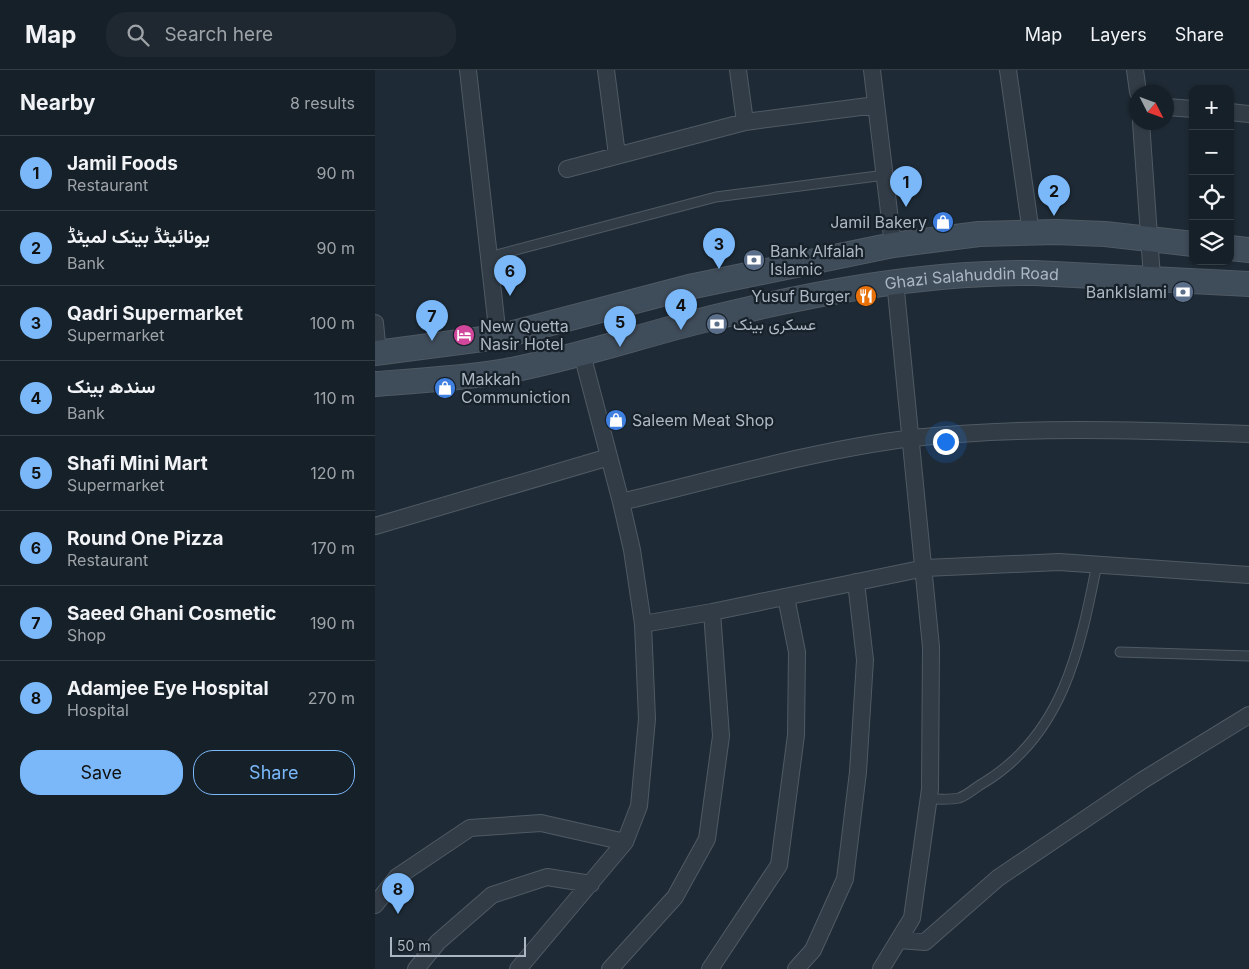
<!DOCTYPE html>
<meta charset="utf-8">
<style>
:root{--surface:#162028;--page:#1f2830;--text:#f1f3f6;--muted:#9ea3a8;--line:#353e45;--accent:#7ab8f9}
body{margin:0;font-family:Inter,Vazirmatn,sans-serif;background:var(--page);color:var(--text)}
.controls{position:absolute;right:15px;top:15px;display:grid;overflow:hidden;border-radius:10px;box-shadow:0 1px 4px #0004}
.controls button{width:45px;height:45px;display:grid;place-items:center;padding:0;border:0;border-bottom:1px solid var(--line);background:var(--surface);color:var(--text);font:25px sans-serif}
.compass{position:absolute;left:754px;top:15px;width:45px;height:45px;border-radius:50%;background:var(--surface);box-shadow:0 1px 4px #0004;rotate:132deg}
.scale{position:absolute;left:15px;bottom:12px;width:136px;box-sizing:border-box;padding-left:5px;border:2px solid #abb7c3;border-top:0;font-size:14px;line-height:18px;white-space:nowrap;color:#abb7c3;-webkit-text-stroke:4px #17212a;paint-order:stroke}
.you{position:absolute;left:570px;top:371px;width:18px;height:18px;margin:-12px;border:4px solid #fff;border-radius:50%;background:#1a73e8;box-shadow:0 0 0 8px #1a73e833}
.badge{display:grid;place-items:center;width:32px;height:32px;border-radius:50%;background:var(--accent);color:#111;font-size:16px;font-weight:700}
.pin{position:absolute;translate:-50% -41px;filter:drop-shadow(0 1px 2px #0008)}
.pin::after{content:'';position:absolute;top:26px;width:18px;height:15px;background:inherit;clip-path:polygon(0 0,100% 0,50% 100%)}
.list{margin:0;padding:0;list-style:none}
h2{display:flex;justify-content:space-between;align-items:center;height:65px;margin:0;padding:0 20px;font-size:21px}
h2 small{font-size:16px;font-weight:400;color:var(--muted)}
.list li{display:grid;grid-template-columns:32px 1fr auto;gap:15px;align-items:center;box-sizing:border-box;height:75px;padding:0 20px;border-top:1px solid var(--line)}
.list b{display:block;font-size:19px;white-space:nowrap}
.list p{margin:0;font-size:16px;white-space:nowrap;color:var(--muted)}
.list em{font-size:16px;font-style:normal;color:var(--muted)}
.actions{display:flex;gap:10px;padding:15px 20px}
.actions a{flex:1;padding:11px 0;border:1px solid var(--accent);border-radius:20px;text-align:center;font-size:18px;color:var(--accent)}
.actions .main{background:var(--accent);color:#111}
.icon{flex:none;width:28px;height:28px;fill:none;stroke:currentColor;stroke-width:2;stroke-linecap:round;stroke-linejoin:round}
.map{position:relative;flex:none;width:874px;height:899px;overflow:hidden}
header{display:flex;align-items:center;gap:30px;box-sizing:border-box;height:70px;padding:0 25px;background:var(--surface);border-bottom:1px solid var(--line)}
header strong{font-size:24px}
nav{display:flex;gap:28px;margin-inline-start:auto;font-size:18px}
.search{width:350px;height:45px;background:var(--page);display:flex;align-items:center;gap:12px;box-sizing:border-box;padding:0 18px;border-radius:20px;color:var(--muted);font-size:19px}
main{display:flex}
aside{flex:1;background:var(--surface)}
.map>svg:first-child{display:block}
</style>
<header>
<strong>Map</strong>
<div class="search"><svg class="icon" aria-label="search" viewBox="0 0 24 24"><circle cx="10" cy="10" r="6"/><path d="M15 15l6 6"/></svg>Search here</div>
<nav><a>Map</a><a>Layers</a><a>Share</a></nav>
</header>
<main>
<aside>
<h2>Nearby<small>8 results</small></h2>
<ul class="list">
<li><span class="badge">1</span><div><b>Jamil Foods</b><p>Restaurant</p></div><em>90 m</em></li>
<li><span class="badge">2</span><div><b>یونائیٹڈ بینک لمیٹڈ</b><p>Bank</p></div><em>90 m</em></li>
<li><span class="badge">3</span><div><b>Qadri Supermarket</b><p>Supermarket</p></div><em>100 m</em></li>
<li><span class="badge">4</span><div><b>سندھ بینک</b><p>Bank</p></div><em>110 m</em></li>
<li><span class="badge">5</span><div><b>Shafi Mini Mart</b><p>Supermarket</p></div><em>120 m</em></li>
<li><span class="badge">6</span><div><b>Round One Pizza</b><p>Restaurant</p></div><em>170 m</em></li>
<li><span class="badge">7</span><div><b>Saeed Ghani Cosmetic</b><p>Shop</p></div><em>190 m</em></li>
<li><span class="badge">8</span><div><b>Adamjee Eye Hospital</b><p>Hospital</p></div><em>270 m</em></li>
</ul>
<div class="actions"><a class="main">Save</a><a>Share</a></div>
</aside>
<div class="map">
<svg width="874" height="899" viewBox="0 0 874 899">
<rect width="100%" height="100%" fill="#1e2a35"/>
<g fill="none" stroke-linecap="round" stroke-linejoin="round">
<!-- service casing -->
<g stroke="#4f5a64" stroke-width="11">
<path id="service" d="M114,187l227,-60 169,-22
M745,582l129,4
M554,729c9,0 21,1 30,-1 9,-3 18,-12 26,-16 79,-49 95,-134 112,-218"/>
</g>
<!-- minor casing -->
<g stroke="#4f5a64" stroke-width="18">
<path id="minor" d="M93,0l30,267
M231,0l11,85
M363,0l7,52
M497,0l21,175
M633,0l23,163
M760,0l3,22
M792,37l26,2
M855,42l19,2
M766,52l11,156
M192,99l178,-47 131,-17
M0,253l3,30
M246,432c96,-23 194,-52 292,-64 112,-12 224,-8 336,-4
M0,456l234,-69
M268,554l69,-12 213,-44 134,-6 190,13
M0,835l22,-28 73,-49 71,-5 84,19
M524,870l26,2 73,-64 145,-98 106,-65
M41,899l22,-27 54,-47 55,-18 44,7
M143,899l107,-127 14,-36 8,-87 -4,-95 -11,-74 -11,-48 -39,-148
M235,899l65,-72 32,-58 14,-103 -9,-124
M335,899l69,-104 17,-130 1,-83 -11,-55
M421,899l17,-19 32,-71 13,-107 7,-112 -9,-78
M506,899l31,-51 18,-129 1,-142 -36,-366"/>
</g>
<!-- secondary casing -->
<g stroke="#4f5a64" stroke-width="26">
<g id="secondary">
<path d="M855,178l19,2"/>
<path d="M0,283l123,-16 191,-50 204,-42 86,-11 77,-2 49,2 88,10"/>
<path id="s1" d="M0,314c41,-3 92,-6 131,-13 65,-12 127,-33 190,-49 111,-28 225,-50 339,-49l214,11"/>
</g>
</g>
<!-- service -->
<use href="#service" stroke="#323c46" stroke-width="9"/>
<!-- minor -->
<use href="#minor" stroke="#323c46" stroke-width="16"/>
<!-- secondary -->
<use href="#secondary" stroke="#3f4c59" stroke-width="24"/>
</g>
<!-- icons -->
<defs>
<g id="shop-disc" transform="scale(1.125)"><circle r="9.5" fill="#3f7fe0" stroke="#17212a"/><path d="M-5-2.5h2.3a2.7 3.5 0 0 1 5.4 0H5L5.5 6h-11ZM-1.5-2.5h3a1.5 2.3 0 0 0-3 0Z" fill="#fff"/></g>
<g id="bank-disc" transform="scale(1.125)"><circle r="9.5" fill="#5c6f8a" stroke="#17212a"/><path d="M-6-4H6V4H-6ZM0-2.3a2.3 2.3 0 1 0 0 4.6a2.3 2.3 0 1 0 0-4.6Z" fill="#fff"/></g>
<g id="restaurant-disc" transform="scale(1.125)"><circle r="9.5" fill="#e8710a" stroke="#17212a"/><path d="M-5-6h1v4h1v-4h1v4h1v-4h1v5L-1.5 .5V6h-2V.5L-5-1ZM5-6V6H3V1.5H1.5Q1.5-4 5-6Z" fill="#fff"/></g>
<g id="hotel-disc" transform="scale(1.125)"><circle r="9.5" fill="#d1479c" stroke="#17212a"/><path d="M-6-4.5h1.5V1H6V5H4.5V3h-9V5H-6ZM-4 0a1.8 1.8 0 1 1 3.6 0ZM.5 0V-2.5h3Q6-2.5 6 0Z" fill="#fff"/></g>
</defs>
<g fill-rule="evenodd">
<use href="#shop-disc" x="568" y="152"/>
<use href="#bank-disc" x="379" y="190"/>
<use href="#bank-disc" x="808" y="222"/>
<use href="#restaurant-disc" x="491" y="226"/>
<use href="#bank-disc" x="342" y="254"/>
<use href="#hotel-disc" x="89" y="265"/>
<use href="#shop-disc" x="70" y="318"/>
<use href="#shop-disc" x="241" y="350"/>
</g>
<g text-anchor="middle" stroke-width="4.5" stroke-linejoin="round" paint-order="stroke">
<!-- poi labels -->
<g font-size="16" fill="#abb7c3" stroke="#17212a" text-anchor="start">
<text x="552" y="158" text-anchor="end">Jamil Bakery</text>
<text x="395" y="187">Bank Alfalah<tspan x="395" dy="18">Islamic</tspan></text>
<text x="792" y="228" text-anchor="end">BankIslami</text>
<text x="475" y="232" text-anchor="end">Yusuf Burger</text>
<text x="358" y="260">عسکری بینک</text>
<text x="105" y="262">New Quetta<tspan x="105" dy="18">Nasir Hotel</tspan></text>
<text x="86" y="315">Makkah<tspan x="86" dy="18">Communiction</tspan></text>
<text x="257" y="356">Saleem Meat Shop</text>
</g>
<!-- street labels -->
<g font-size="16" fill="#abb7c3" stroke="#17212a">
<text dy="6" stroke="none"><textPath href="#s1" startOffset="608">Ghazi Salahuddin Road</textPath></text>
</g>
</g>
</svg>
<div class="controls">
<button>+</button>
<button>−</button>
<button><svg class="icon" aria-label="locate" viewBox="0 0 24 24"><circle cx="12" cy="12" r="6"/><path d="M12 2v4M12 18v4M2 12h4M18 12h4"/></svg></button>
<button><svg class="icon" aria-label="layers" viewBox="0 0 24 24"><path d="M12 4l9 5-9 5-9-5zM3 14l9 5 9-5"/></svg></button>
</div>
<svg class="compass" viewBox="-18 -18 36 36"><path d="M0-13l5 13h-10z" fill="#e53935"/><path d="M0 13l5-13h-10z" fill="#9ea3a8"/></svg>
<div class="scale">50 m</div>
<div class="you"></div>
<div class="pin badge" style="left:531px;top:137px">1</div>
<div class="pin badge" style="left:679px;top:146px">2</div>
<div class="pin badge" style="left:344px;top:199px">3</div>
<div class="pin badge" style="left:306px;top:260px">4</div>
<div class="pin badge" style="left:245px;top:277px">5</div>
<div class="pin badge" style="left:135px;top:226px">6</div>
<div class="pin badge" style="left:57px;top:271px">7</div>
<div class="pin badge" style="left:23px;top:844px">8</div>
</div>
</main>
